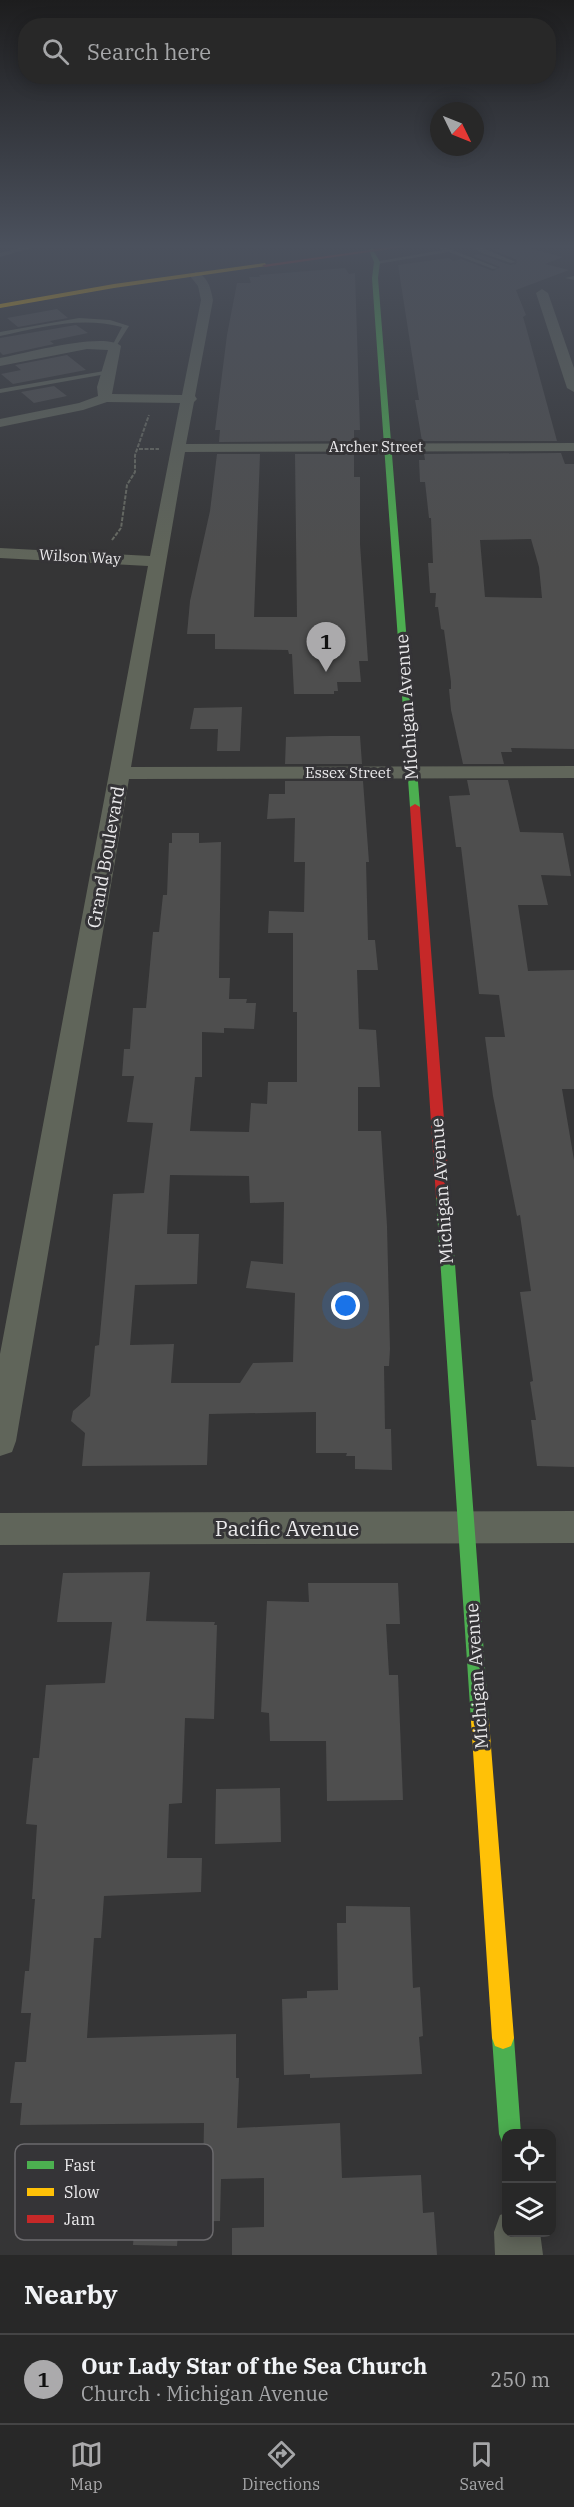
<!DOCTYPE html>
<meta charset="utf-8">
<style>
:root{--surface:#282828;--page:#303030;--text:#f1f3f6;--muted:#a5a6a8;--line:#444445;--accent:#abaaac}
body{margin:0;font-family:"IBM Plex Serif",serif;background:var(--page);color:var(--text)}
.controls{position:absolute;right:18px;bottom:18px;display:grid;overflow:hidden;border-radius:12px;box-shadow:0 3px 15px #0003}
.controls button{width:54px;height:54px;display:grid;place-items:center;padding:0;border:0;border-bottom:2px solid var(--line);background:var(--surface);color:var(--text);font:30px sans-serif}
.compass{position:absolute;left:430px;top:102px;width:54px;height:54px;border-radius:50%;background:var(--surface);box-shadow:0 3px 15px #0003;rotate:133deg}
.you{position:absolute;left:346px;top:1306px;width:21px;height:21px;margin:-15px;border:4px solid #fff;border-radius:50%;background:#1a73e8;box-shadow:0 0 0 9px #1a73e833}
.badge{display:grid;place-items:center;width:39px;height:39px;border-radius:50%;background:var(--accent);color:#111;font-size:20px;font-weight:700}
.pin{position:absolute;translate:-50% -50px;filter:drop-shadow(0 2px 3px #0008)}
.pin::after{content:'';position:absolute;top:32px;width:21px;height:18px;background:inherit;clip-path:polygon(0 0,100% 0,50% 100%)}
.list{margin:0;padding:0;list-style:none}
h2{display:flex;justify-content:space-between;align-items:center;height:78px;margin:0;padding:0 24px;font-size:26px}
h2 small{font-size:20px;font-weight:400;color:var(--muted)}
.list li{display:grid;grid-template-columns:39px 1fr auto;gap:18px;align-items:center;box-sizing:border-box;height:90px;padding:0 24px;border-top:2px solid var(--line)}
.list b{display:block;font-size:22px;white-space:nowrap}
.list p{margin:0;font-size:20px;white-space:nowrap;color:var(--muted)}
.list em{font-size:20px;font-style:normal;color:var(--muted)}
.icon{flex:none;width:33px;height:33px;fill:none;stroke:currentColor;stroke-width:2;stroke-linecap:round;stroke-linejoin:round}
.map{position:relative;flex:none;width:574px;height:2255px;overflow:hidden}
.search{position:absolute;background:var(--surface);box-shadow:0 3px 15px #0003;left:18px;right:18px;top:18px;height:66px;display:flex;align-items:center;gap:15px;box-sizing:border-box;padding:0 21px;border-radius:24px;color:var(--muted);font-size:22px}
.sheet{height:168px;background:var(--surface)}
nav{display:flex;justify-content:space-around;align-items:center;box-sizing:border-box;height:84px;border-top:2px solid var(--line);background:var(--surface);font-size:16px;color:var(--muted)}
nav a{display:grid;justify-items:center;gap:3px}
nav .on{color:var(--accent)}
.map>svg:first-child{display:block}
</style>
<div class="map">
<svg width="574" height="2255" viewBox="0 0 574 2255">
<rect width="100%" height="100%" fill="#353536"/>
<!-- building -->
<path fill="#4e4e4e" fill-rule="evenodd" d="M513,244l50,13 -18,7 24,6 -53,20 10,25 -3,2 3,10 31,114h-135l-7,-41h4l-21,-135 50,-7 6,3 7,-2 32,12 7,-4 -27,-11 6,-2 31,11 6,-1 1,-4 -24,-10z
M345,268l4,6 6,-1 5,157h-6v11l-135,1 1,-12h-5l12,-95 10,-52h14l-2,-6h11l-1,-2z
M57,309l11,9 -50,9 -11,-9z
M76,325l12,8 -38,8 4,3 -51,11 -3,-3v-14z
M67,355l19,15 -73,14 -12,-10 20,-4 -6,-5z
M54,386l13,10 -33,7 -13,-11z
M561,453l4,11h9v285l-63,-1 1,4h-11l3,12h-41l-12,-54 -2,-21h2v-7l-7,-52 -3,-1 -3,-22h-3l1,-14h-6l-2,-30h5l-2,-45h-2l-4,-36h-5l-1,-22h6l-1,-6zM531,539l8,28 3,31 -57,-1 -5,-57z
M217,454h43l-6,163h43l-2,-163h59v23h6v67l8,117h-9l2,21h-24l1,9h-4v3h-40l-2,-40h-3l-1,-4 -73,-1v-15h-28l3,-33 20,-90z
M242,707l-2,44h-23l1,-22h-28l4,-21z
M329,736h31l2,28h-77l1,-27z
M467,780h41l12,52 43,1 8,43 -30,-1 7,30h-30l10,66 46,-1v119h-12l12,71v307l-37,-1 -6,-46h5l-6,-38 3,-1 -13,-89 11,-1 -11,-76 -3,1 -24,-120 -8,-59h20l-6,-42 -20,-1 -18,-147h-5l-7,-51 21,-1z
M285,781h78l6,81h-3l2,78h7l3,30h-21l2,59 17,1 4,57h-22v44h23l6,95 3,123 -1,17h-5l1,63h6l1,41 -37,-1v-13h-9l1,-3h-31v-41l-107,2 -2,51 -125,1 3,-33 -14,-12 2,-10 17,-15 5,-50 4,-1 14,-151 31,-1 9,-70 -26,-1 7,-46h-12l2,-27h6l3,-41h13l7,-76h6l4,-37h4l2,-52h3v-10h27v10l22,-1 -2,136h11l-1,21h18l-1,4h10l-2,26 -30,-1v5l-22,-1v45h-7l-5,54 59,1 2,-29 16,1 1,-22h29v-70h-4v-79h-25l1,-22 35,1 1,-50h-11l1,-44 -28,1 2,-25h16zM170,1175l79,1 1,27 34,-1 -1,62 -32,-3 -5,27 49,5 -2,69 -40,1 -13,20h-69l3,-39 -44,1 5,-60 62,-1 2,-50h-32z
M150,1572l-4,49 69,1 -1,3h3l-3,94 -29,-1 -3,85 -13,1 -2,54h35l-1,34 -97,4 -3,42h-7l-7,100 149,-4v44h3l-2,50 103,-5 2,55 79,-3 2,38 11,-1 3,43h-205v-27l32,-1v-49l-43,1 -1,42 -41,1 -2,24 -44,-1 5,-68 65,2 1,-56 -184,2 2,-22h-12l5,-41h11l5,-49h-10l4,-42h4l6,-72h-3l5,-74 -11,-1 7,-66h6l7,-73 59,-2 7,-61h-55l6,-49z
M308,1583h90l2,41h-14l3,51h9l5,125 -76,1 -1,-60h-56l-1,-28 -8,-1 6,-111 42,1z
M280,1788l1,54 -66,2 1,-55z
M346,1906l64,1 3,81 7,-1 3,49 -4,1 3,37 -112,4v-4l-26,1 -2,-76 25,-1v-7l31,-1 -1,-67h9z"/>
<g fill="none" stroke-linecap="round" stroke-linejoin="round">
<!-- path -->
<path stroke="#686b63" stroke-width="2" stroke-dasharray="4 1.5" stroke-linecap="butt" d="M139,449h20
M112,540l9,-12 6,-43 8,-13v-17l14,-40"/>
<!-- lane -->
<path fill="#60655a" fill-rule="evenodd" d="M36,244h8l-44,13v-4z
M430,244h7l61,24 -5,1 -44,-17 -72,12 -3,-2 69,-12z
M467,244h6l43,18 -5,1 -29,-10z
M574,276v4l-9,-2z
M79,318l31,2 19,6 -14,22 -3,-2 10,-19c-41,-11 -81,0 -122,9v-4z
M110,370l2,3 -112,20v-4z"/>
<!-- street -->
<path fill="#60655a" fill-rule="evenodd" d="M196,272c12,4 15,17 17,28l-18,96 2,3 -3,3 -8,42 388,-1v8l-389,1 -54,315 443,-1v12l-445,1 -113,662 -4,11 -12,4v-102l148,-788 -148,-8v-10l150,8 30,-153 -73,-1 -24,8 -83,17v-8l79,-16 19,-7 -1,-9 11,-37 -21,-1 -87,17v-8c23,-4 105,-27 121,-12l-9,48 70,1 19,-95 -3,-14 -8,-10z
M542,289l6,4 26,75v24l-7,-4 -31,-95z
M574,1511v32l-574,2v-32z
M506,2213v19h34l3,23h-48l-1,-23 6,-17z"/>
<!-- fast -->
<path fill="#4caf50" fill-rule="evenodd" d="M372,248l8,14 -2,16 42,529 -5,3 -5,-3 -38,-529 2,-16 -5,-12z
M443,1191l5,2 2,4 39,524 -2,7 -7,2 -7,-2 -2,-7 -35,-524 2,-4z
M503,2027l8,3 3,8 7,96h-15v10l-4,-2 -3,-8 -7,-96 3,-8z"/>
<!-- slow -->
<path fill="#ffc107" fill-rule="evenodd" d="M265,263l2,3 -153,22 -114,20v-4l114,-20z
M480,1712l7,2 2,7 25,317 -3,8 -8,3 -8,-3 -3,-8 -21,-317 2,-7z"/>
<!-- jam -->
<path fill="#c62828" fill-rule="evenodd" d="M413,244h12l-160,23 -3,-2z
M415,804l5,3 30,390 -2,4h-10l-2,-4 -26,-390z"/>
</g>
<!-- sky -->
<linearGradient id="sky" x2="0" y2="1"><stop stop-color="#1d1d1e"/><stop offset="0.44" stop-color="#4b515d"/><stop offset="1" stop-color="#4b515d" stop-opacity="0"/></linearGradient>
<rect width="574" height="559" fill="url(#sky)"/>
<g text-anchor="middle" stroke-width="6" stroke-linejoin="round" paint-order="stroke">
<!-- far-street labels -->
<g font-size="15" fill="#eae9eb" stroke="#353437">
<text x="376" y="452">Archer Street</text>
<text transform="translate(80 557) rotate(3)" y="5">Wilson Way</text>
<text x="348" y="778">Essex Street</text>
</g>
<!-- street labels -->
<g font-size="18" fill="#eae9eb" stroke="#353437">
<text transform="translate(407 707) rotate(-94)" y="6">Michigan Avenue</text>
<text transform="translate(106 857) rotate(-80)" y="6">Grand Boulevard</text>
<text transform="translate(442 1191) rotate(-94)" y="6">Michigan Avenue</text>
<text transform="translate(477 1676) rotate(-94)" y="6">Michigan Avenue</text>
</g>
<!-- near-street labels -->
<g font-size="21" fill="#eae9eb" stroke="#353437">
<text x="287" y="1536">Pacific Avenue</text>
</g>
</g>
<!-- legend -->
<rect x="15" y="2144" width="198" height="96" rx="9" fill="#353437" stroke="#6b6a6d" stroke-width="1.5"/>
<rect x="27" y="2161" width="27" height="8" fill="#4caf50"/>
<rect x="27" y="2188" width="27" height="8" fill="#ffc107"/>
<rect x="27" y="2215" width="27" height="8" fill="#c62828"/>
<g font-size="16" fill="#eae9eb">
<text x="64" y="2171">Fast</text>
<text x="64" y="2198">Slow</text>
<text x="64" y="2225">Jam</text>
</g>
</svg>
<div class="controls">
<button><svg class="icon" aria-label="locate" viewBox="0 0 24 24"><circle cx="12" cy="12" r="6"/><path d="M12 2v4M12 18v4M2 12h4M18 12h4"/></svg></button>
<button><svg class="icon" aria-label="layers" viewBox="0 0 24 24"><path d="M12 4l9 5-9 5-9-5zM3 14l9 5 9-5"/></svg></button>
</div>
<svg class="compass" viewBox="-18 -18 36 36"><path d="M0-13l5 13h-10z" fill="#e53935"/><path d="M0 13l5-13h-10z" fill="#a5a6a8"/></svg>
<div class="you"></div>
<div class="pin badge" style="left:326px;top:672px">1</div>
<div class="search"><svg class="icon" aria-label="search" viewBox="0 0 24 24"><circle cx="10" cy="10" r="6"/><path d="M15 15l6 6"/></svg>Search here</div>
</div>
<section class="sheet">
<h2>Nearby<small></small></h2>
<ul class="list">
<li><span class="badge">1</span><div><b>Our Lady Star of the Sea Church</b><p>Church · Michigan Avenue</p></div><em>250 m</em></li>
</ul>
</section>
<nav>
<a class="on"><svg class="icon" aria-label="map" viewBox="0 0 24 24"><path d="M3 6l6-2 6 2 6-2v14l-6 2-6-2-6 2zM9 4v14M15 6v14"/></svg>Map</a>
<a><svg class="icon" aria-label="directions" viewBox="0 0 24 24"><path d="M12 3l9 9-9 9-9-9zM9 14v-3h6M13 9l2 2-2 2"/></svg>Directions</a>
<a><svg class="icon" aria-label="saved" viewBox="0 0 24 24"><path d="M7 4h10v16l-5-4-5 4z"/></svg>Saved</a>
</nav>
